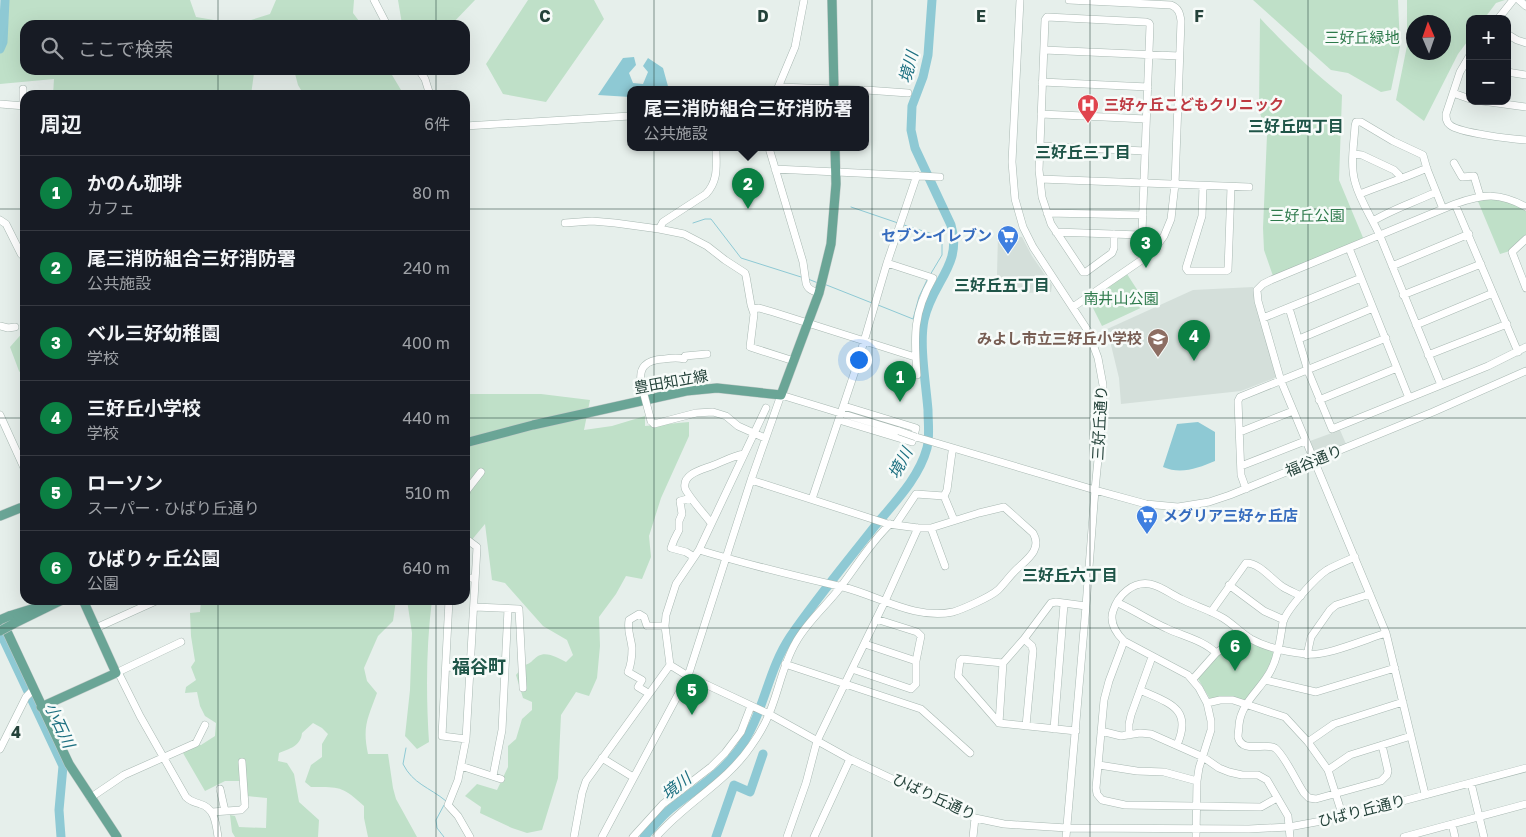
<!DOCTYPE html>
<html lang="ja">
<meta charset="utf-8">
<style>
:root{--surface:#171b24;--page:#20242c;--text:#f1f3f6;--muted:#9ea1a6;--line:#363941;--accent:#0b8043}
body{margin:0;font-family:"Golos Text","Noto Sans JP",sans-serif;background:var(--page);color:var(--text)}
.controls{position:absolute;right:15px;top:15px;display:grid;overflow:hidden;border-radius:10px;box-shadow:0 5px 20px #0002}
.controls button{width:45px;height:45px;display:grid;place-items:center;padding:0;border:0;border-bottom:1px solid var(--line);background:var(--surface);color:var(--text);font:25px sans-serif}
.compass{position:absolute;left:1406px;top:15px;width:45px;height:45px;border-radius:50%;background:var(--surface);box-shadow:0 5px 20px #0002;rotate:358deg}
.you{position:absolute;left:858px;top:359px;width:18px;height:18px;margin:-12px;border:4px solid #fff;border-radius:50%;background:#1a73e8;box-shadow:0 0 0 8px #1a73e833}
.badge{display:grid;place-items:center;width:32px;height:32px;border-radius:50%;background:var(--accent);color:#fff;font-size:16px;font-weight:700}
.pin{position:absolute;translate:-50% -41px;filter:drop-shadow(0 1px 2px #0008)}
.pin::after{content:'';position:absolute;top:26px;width:18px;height:15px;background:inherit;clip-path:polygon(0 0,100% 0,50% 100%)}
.popup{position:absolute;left:627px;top:86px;width:242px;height:65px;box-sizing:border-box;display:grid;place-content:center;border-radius:10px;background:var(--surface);filter:drop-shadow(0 1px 4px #0005);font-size:16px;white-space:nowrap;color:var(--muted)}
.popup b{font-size:19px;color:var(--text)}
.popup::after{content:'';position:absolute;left:50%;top:100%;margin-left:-10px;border:10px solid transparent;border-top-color:var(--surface)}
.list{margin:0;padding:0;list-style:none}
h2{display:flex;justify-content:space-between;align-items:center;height:65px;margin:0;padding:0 20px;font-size:21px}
h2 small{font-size:16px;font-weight:400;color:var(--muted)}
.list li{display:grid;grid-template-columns:32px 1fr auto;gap:15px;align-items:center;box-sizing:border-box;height:75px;padding:0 20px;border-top:1px solid var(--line)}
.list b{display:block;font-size:19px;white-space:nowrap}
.list p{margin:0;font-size:16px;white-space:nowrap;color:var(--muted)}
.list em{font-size:16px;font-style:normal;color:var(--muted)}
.icon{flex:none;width:28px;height:28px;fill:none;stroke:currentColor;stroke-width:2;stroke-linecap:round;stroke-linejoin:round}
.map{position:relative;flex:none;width:1526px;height:837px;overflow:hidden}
.search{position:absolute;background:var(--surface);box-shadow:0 5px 20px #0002;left:20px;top:20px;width:450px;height:55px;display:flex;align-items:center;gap:12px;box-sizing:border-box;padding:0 18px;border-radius:15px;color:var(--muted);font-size:19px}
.panel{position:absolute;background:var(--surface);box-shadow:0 5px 20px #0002;left:20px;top:90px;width:450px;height:515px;border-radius:15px}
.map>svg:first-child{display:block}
</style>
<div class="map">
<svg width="1526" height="837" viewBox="0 0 1526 837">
<rect width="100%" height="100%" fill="#e6efeb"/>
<!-- built -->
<path fill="#d4dfda" d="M998,235l24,2 10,19 20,29 -1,7 -53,2 -1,-20z
M1253,287l24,90 -36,14 -120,13 -2,-26 -8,-33 -6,-15 88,-40z
M1340,430l6,14 -30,12 -6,-15z"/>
<!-- green -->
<path fill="#bfe0c8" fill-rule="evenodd" d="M5,0h185l6,17 42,7 32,-10 6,-14h78l-1,13 9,12h-337v45h228l1,3 -3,22h-198l1,-16 -54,5v-32l4,-7z
M398,0h77l-24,25 -49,-1z
M528,0h66l10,19 -58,83 -43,-8 -17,-30z
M1253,0h145l2,47 -9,43 -10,2 -33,-19 -17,-3z
M1407,0h98l-9,3 -12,16h-14v19l-12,16 -34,67 -28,-21 11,-54zM1414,22h30v30h-30z
M1260,18c26,28 53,54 82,77l-3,85 25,60 -91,36 -9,-26 -1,-22 4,-93 -8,-25z
M294,70h95l15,25h-100l-6,-10z
M1498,198l28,10v30l-13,12 -13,4 -23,-55z
M1127,274l20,31 -45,21 -13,-26z
M25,330v48l-6,-7 -9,-24z
M465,394h76l49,6 -6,30 28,-4 33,-10v10l44,-4v14l-28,62 -12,38 2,21 -9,22 -16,-3 -10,18 -17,23 1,29 -3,32 -8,18 -13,-4 -15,23 -3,63 -16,52 -15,3 -15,-5 -32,-15 1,-6 -16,-11 12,-12 20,6 11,-23v-21l8,-7 6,-20 10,-9v-8l-9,-4 -7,-23 8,-10c7,-1 8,-5 14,-9 9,-5 20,2 28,6l7,-7 -6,-15 -24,-14 -38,-43 -13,-3 -7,-56 -20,24z
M201,600h195l-3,21 -15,15 -14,32 3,13 10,12c-9,25 -15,33 -9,61h20l5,34 3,11 21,38h-49l-4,-19v-12c-22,-20 -24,-19 -53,-19l-6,-5 6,-17 11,-8v-13l6,-10 -6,-6 -9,-5 -11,10c-1,13 -13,16 -23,20l-1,8 9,2 7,11 5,28 20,18 -1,17h-83l-3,-5 -2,-17 5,1 4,11 27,1 1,-30 -20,-2 -1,-15h-21l-20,10 -22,-38 7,-9 11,1 14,-9 1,-13 -11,-7 -5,-10 -3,-14 -12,1 1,-6 10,-7 -5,-13 4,-6 -4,-25 -1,-23 10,-1z
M407,600h25c-6,47 -6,95 -3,142l-12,7 -12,-13 5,-46 2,-57z
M1242,637l33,16 -11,22 -18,26c-12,-5 -23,-4 -36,-2l-13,-22 22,-24z"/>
<!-- water -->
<path fill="#8ec9d4" d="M634,57l2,8 -7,8 4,10 10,1 5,-12 -5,-6 5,-8 15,10 6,22h-39v7l-32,-2 25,-37z
M1198,422l17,10v29c-17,7 -34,14 -52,6l14,-43z"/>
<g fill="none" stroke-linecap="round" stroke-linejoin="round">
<!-- stream -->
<path stroke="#8ec9d4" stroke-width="1" d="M851,207l47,16
M693,223l12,-4h6l30,39 60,19
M904,225l38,12v18l-12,20
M808,279l10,4
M824,284l48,19
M878,305l35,14 6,-22 8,-17
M406,748l-3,16c10,20 26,23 43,37
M444,837l-7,-9 -1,-8 8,-15"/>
<!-- river -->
<path stroke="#8ec9d4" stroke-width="9" d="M0,49l3,-7 2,-42
M0,632l63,134 -4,44 2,27
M644,837c8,-8 15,-18 23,-25 23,-20 50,-34 69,-59 28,-35 30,-80 54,-116 26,-38 56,-74 85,-111 19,-23 44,-48 52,-78 3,-12 1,-25 1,-38 -2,-26 -9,-65 -4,-90 8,-38 39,-55 27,-95l-36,-77 -4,-18 1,-24 11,-29 5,-22 4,-55
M716,837l18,-52 16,7 13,-38"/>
<!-- minor casing -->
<g stroke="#a8b8b2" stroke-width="8">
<path id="minor" d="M374,0l13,25
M1020,0l-8,162 3,37 8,28 10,20 55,84 10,27 5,27v23l-8,82 -9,116 -20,231
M1069,0l102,5c8,3 9,9 10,16l-6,163 -4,35 -7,17 -8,11 -10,10 -73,50
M1519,0l7,6
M1498,19l15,-19
M1507,34l10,6 9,3
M1044,50l135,6
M1470,55l-10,17 -14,42c0,4 0,8 4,11 9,8 62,14 76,15
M419,70l6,9 5,16
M1507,72l19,3
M1042,82l106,5
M779,87l82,3
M777,90l18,-43 9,-47
M866,90l42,3
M1453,93l17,6
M1482,101l44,6
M0,104l25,2
M23,106v-17
M1041,114l105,5
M465,126l165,-10
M1041,146l104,5
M769,148l34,114 3,21c2,7 7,8 13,10
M1354,154l8,1 32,15 5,5 1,4
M1454,163l8,14 12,-1 6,20
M775,169l165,8
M1040,179l209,8
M1203,186l-1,30 -16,52 2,3h38l2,-1 3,-83
M1360,194c22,-9 45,-16 67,-26
M1455,204l63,148
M1047,213l96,2
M0,220l6,4 15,30 4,4
M1373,221c20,-12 42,-19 63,-29
M565,223l27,-2 23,2 44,6 25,5 23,12 18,14 20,13 1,3 5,29 3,9 -4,33 44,14
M659,229l4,-7 43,-28c13,-14 10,-29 10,-46
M1056,232l84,3 2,-3 8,-207 -1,-2 -3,-1 -99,-5 -2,3 -6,150 3,27 9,27 32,48h3l26,-19 2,-5v-14
M1526,239l-14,13 14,36
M1349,248l60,150
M887,263l46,15c-20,35 -19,58 -16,97
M1392,266l77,-32
M1403,295l78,-31
M1289,308l19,63 24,58 156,-63 38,-19
M753,309l6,-1 14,4 142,45
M1263,318l98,-40
M1416,325l77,-32
M0,326l8,2 7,-1
M1299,339l74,-31
M1428,355l79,-31
M1441,385l-61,-149c-8,-18 -20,-35 -25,-54 -5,-18 -1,-38 0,-56l1,-4h5l32,19 30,14 4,14 16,40
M642,387c-5,-20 4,-27 22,-28 7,-1 13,-2 20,0l1,-3 22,-2
M1319,400l78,-32
M0,415l25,55
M839,420l73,22 4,-14 -72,-22
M651,421l3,3 42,-11 17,-1 13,4 12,10 27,12
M1240,432l53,-21
M916,437l179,53 51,14 32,3 31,-5 21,-7 203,-83 93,-41
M952,452l-5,38 -3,6 10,24
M1241,466l64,-25
M1246,489l-5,-14 -3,-74 2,-4 146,-59
M465,498l2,-8 14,-18
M691,498l-11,3 2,13 -3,7v9l-5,10 -3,8 15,4 8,5
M812,499l45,-134 30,-102 30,-88
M711,523c-6,-8 -24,-28 -26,-35 -3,-15 20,-19 29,-23 10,-4 19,-9 30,-11
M896,524l20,-30 28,2
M931,528l14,38
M465,538l12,9 -11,192 -8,41 -10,25 10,11 12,21
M699,550c47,14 95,26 144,37 36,9 72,33 110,25 10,-3 37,-15 45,-22 7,-7 13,-16 20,-22 11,-10 24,-20 15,-35l-29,-26 -25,6 -48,15h-13l-30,-4 -137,-44
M1355,557c-9,4 -19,8 -28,13 -11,7 -40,39 -44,52 -3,16 -4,33 -12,48 -10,20 -30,32 -32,55 0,4 -1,8 -1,12 4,17 27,5 37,11 9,6 22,35 29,45l5,5 7,1 65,-18 6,-6 1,-4 -6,-26
M465,578h10
M1229,585l35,26 20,9
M449,600l-7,136 24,3
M1118,603c16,7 32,18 48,25 16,8 37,12 50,25
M475,607l44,2 4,79
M1211,612l35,-49c14,0 26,17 37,24 5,3 12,6 18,9
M96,628l62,-28
M1024,639l8,7 1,5 -7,75
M1124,641l-15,40 -5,19 -8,88 1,6 5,6 23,5 136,2 16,-9
M181,642l-65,31 3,1 21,42 46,81c5,5 8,5 14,7 15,4 16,20 18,33
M865,644l51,17
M1307,655l4,-18 19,-27 6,-5 34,-11
M785,664l136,45 49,44
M670,665l18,11 81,38 81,45 125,59 29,6 63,4 182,1 40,-2 54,-10 183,-49
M446,667l58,2
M852,669l59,20 5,-5v-23l5,-25 -4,-4 -41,-13
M1193,679l23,-26 27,-19
M1265,680l51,12 79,-24
M1140,690c29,13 53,18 37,55
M648,693l-10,-6 4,-7 -14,-8c3,-7 4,-16 4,-24 -1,-11 -5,-16 -3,-28l10,-6 5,3 3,9h18
M1207,703l13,-3h13l52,17 23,25 20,28 15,47
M999,723l4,-60
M1054,729l10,-125
M1076,731l-77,-8 -41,-47 2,-15 2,-2 41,4 21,-24 27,-36 5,-1 30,4
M1101,731l20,5 19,-3 11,1 52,23 16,11 10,4 13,3h16l9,5 21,36 2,21
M1129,735v-11l2,-9 21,-58
M1308,742l26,-18 69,-22
M0,749l26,-52 7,-7
M602,758l31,19
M1099,765l38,6 27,1 33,9
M461,766l40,13
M1328,770l22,-15 61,-19
M493,776l9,-46 6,-121
M1471,783l13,54
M220,789l5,22
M1425,794l-39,-161 -105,-252 -23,-80 -1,-11 6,-6 8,-4 184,-76c29,-10 44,-12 71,3
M90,798l34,-23 72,-32 9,-18
M212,812l29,-2 4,-4 -3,-44
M1452,824l3,13
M574,837l8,-44 4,-12 84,-116 -5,-39 1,-11 10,-31 23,-34 67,-142
M602,837l86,-161 63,-196 30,-85 118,36
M633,837l30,-33 48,-37 14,-14 16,-21 10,-26
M656,837c29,-34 70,-54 95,-91 5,-7 10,-15 14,-23 13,-25 16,-56 31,-81 11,-20 29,-35 43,-53 17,-22 31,-46 51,-65
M787,837l19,-54 11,-42 68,-140 33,-73
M814,837l36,-78
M973,837l2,-19
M1196,837l1,-56 2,-13 12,-38v-9l-4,-18 -8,-15 -11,-13 -64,-34c-8,-8 -15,-18 -11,-30 5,-16 20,-30 37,-27 11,2 22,11 31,15 14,7 29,11 42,19 10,6 18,15 28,21 16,9 36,13 55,15 19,3 60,-15 80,-21
M1404,837l122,-33"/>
</g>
<!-- major casing -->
<g stroke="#c2cac8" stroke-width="10">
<path id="major" d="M832,0l2,90
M465,443l68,-18 153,-34 31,-3 64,7 38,-102 12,-49 5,-60 -1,-36
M0,516l20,-8 5,-1
M9,616l29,-9
M3,623l66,141 48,73
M13,624l49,-24
M41,707l75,-34 -33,-73"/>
</g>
<!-- minor -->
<use href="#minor" stroke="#fff" stroke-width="7"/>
<!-- major -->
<use href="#major" stroke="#6aa596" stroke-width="9"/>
<!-- minor-bridge casing -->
<g stroke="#a8b8b2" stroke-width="8" stroke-linecap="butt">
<path id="minor-bridge" d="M642,387l9,34
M899,431l17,6"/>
</g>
<!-- major-bridge casing -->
<g stroke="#c2cac8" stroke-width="10" stroke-linecap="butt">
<path id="major-bridge" d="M0,620l9,-4
M0,631l13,-7"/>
</g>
<!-- minor-bridge -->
<use href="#minor-bridge" stroke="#fff" stroke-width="7"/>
<!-- major-bridge -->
<use href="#major-bridge" stroke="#6aa596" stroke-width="9"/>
</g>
<!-- grid -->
<path fill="none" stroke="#24423a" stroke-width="1" stroke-opacity="0.55" d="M218,0v25M436,0v25M654,0v837M872,0v837M1090,0v837M1308,0v837M218,70v25M436,70v25M0,209h25M465,209h1061M0,418h25M465,418h1061M218,600v237M436,600v237M0,628h1526"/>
<!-- icons -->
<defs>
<g id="hospital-pin" transform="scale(1.125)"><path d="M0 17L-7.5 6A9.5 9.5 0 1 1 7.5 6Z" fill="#e0444e" stroke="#f7fbf9"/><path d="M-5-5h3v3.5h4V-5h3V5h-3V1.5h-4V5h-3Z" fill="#fff"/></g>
<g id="supermarket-pin" transform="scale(1.125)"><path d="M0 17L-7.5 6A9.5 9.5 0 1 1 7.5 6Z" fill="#3f7fe0" stroke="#f7fbf9"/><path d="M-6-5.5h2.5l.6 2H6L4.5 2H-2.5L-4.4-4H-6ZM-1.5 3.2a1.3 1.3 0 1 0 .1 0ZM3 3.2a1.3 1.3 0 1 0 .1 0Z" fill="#fff"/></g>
<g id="school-pin" transform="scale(1.125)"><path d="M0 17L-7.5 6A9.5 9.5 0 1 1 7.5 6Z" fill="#8d6e63" stroke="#f7fbf9"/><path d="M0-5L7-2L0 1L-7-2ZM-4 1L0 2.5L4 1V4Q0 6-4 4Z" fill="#fff"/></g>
</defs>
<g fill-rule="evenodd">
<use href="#hospital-pin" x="1088" y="105"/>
<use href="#supermarket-pin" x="1008" y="236"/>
<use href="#school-pin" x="1158" y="339"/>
<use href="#supermarket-pin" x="1147" y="516"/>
</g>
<g text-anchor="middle" stroke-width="5" stroke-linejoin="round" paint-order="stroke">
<!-- park labels -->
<g font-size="15" fill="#2d7a4b" stroke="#f7fbf9">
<text x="1362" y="43">三好丘緑地</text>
<text x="1307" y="221">三好丘公園</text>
<text x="1121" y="304">南井山公園</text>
</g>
<!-- health labels -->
<g font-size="15" font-weight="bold" fill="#be3a42" stroke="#f7fbf9" text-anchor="start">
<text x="1104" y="110">三好ヶ丘こどもクリニック</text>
</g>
<!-- shop labels -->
<g font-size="15" font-weight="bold" fill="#366cbe" stroke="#f7fbf9" text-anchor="end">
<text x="992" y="241">セブン-イレブン</text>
<text x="1163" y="521" text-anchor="start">メグリア三好ヶ丘店</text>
</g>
<!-- education labels -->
<g font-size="15" font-weight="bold" fill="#785e54" stroke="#f7fbf9" text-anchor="end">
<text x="1142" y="344">みよし市立三好丘小学校</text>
</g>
<!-- street labels -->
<g font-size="15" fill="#24423a" stroke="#f7fbf9">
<text transform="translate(671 382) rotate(-10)" y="5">豊田知立線</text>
<text transform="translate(1100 423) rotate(-87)" y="5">三好丘通り</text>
<text transform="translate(1314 461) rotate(-22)" y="5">福谷通り</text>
<text transform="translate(934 797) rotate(25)" y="5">ひばり丘通り</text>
<text transform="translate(1362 811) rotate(-14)" y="5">ひばり丘通り</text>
</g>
<!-- water labels -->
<g font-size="16" font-style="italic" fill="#1c6f80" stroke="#f7fbf9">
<text transform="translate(908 67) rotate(-75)" y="6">境川</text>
<text transform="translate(900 463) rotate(-62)" y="6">境川</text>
<text transform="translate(60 725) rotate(65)" y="6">小石川</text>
<text transform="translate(676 786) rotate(-38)" y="6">境川</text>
</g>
<!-- neighbourhood labels -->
<g font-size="16" font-weight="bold" fill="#1f5548" stroke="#f7fbf9">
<text x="1296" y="132">三好丘四丁目</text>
<text x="1083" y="158">三好丘三丁目</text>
<text x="1002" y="291">三好丘五丁目</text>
<text x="1070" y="581">三好丘六丁目</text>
</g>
<!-- quarter labels -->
<g font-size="18" font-weight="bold" fill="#1f5548" stroke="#f7fbf9">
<text x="479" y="673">福谷町</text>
</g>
</g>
<g font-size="16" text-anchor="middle" font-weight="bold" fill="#24423a" stroke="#f7fbf9" stroke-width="5" stroke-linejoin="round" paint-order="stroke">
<text x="545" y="22">C</text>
<text x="763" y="22">D</text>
<text x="981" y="22">E</text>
<text x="1199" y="22">F</text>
<text x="16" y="738">4</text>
</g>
</svg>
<div class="controls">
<button>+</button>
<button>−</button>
</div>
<svg class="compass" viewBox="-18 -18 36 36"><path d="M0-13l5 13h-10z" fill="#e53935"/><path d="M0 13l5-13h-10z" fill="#9ea1a6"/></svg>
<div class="you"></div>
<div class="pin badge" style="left:900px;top:402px">1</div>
<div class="pin badge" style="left:748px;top:209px">2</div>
<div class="popup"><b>尾三消防組合三好消防署</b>公共施設</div>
<div class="pin badge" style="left:1146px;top:268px">3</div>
<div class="pin badge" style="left:1194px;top:361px">4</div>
<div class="pin badge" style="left:692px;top:715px">5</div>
<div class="pin badge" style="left:1235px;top:671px">6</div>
<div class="search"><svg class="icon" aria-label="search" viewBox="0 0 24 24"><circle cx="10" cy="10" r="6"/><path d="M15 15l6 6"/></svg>ここで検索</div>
<section class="panel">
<h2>周辺<small>6件</small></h2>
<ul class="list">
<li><span class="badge">1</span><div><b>かのん珈琲</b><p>カフェ</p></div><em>80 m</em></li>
<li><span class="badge">2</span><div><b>尾三消防組合三好消防署</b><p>公共施設</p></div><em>240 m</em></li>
<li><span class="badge">3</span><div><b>ベル三好幼稚園</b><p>学校</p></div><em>400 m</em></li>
<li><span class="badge">4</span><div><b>三好丘小学校</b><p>学校</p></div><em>440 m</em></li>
<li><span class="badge">5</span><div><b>ローソン</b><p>スーパー · ひばり丘通り</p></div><em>510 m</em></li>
<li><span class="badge">6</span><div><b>ひばりヶ丘公園</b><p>公園</p></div><em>640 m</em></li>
</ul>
</section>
</div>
